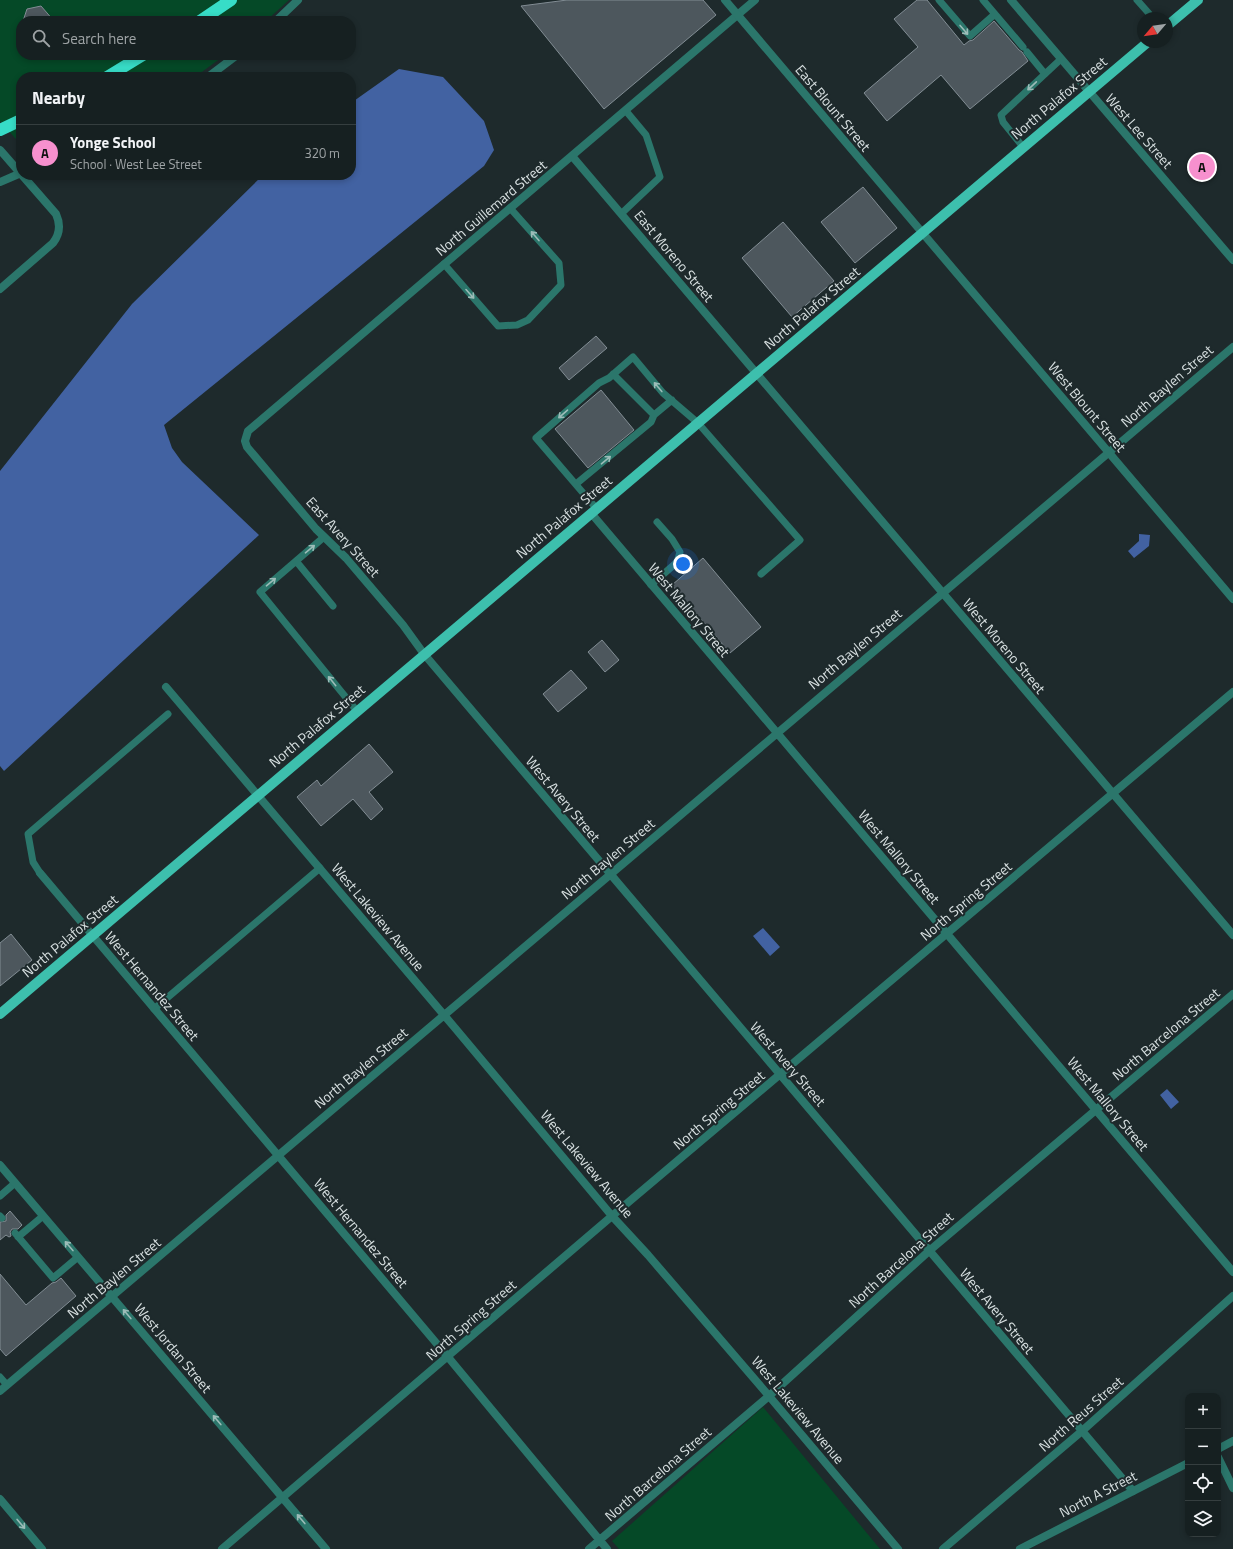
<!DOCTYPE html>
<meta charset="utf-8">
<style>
:root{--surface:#162021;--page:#1f282a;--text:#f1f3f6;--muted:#9ea3a5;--line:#353e3f;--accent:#f790ce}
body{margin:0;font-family:"Titillium Web",sans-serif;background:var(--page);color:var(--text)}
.controls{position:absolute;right:12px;bottom:12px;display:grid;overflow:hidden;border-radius:8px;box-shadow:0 2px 6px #0003}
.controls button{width:36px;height:36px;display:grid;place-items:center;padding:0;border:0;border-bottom:1px solid var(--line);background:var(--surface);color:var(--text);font:20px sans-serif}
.compass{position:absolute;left:1137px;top:12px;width:36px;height:36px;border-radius:50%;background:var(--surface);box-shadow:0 2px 6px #0003;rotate:241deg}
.you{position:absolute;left:683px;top:564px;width:14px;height:14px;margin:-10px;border:3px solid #fff;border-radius:50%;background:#1a73e8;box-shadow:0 0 0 6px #1a73e833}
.badge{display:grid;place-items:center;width:26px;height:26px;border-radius:50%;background:var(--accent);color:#111;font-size:13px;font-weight:700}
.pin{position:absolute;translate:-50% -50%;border:2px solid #fff;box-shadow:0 1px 4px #0006}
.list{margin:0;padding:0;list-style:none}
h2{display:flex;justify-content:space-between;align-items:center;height:52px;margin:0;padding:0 16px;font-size:17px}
h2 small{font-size:13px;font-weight:400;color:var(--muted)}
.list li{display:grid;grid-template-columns:26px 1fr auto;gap:12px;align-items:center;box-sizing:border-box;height:56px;padding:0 16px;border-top:1px solid var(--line)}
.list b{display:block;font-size:15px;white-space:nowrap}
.list p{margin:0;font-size:13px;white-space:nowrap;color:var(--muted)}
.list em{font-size:13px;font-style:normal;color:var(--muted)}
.icon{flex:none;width:22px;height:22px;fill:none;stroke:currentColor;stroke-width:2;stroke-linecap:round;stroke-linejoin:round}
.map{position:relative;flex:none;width:1233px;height:1549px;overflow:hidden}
.search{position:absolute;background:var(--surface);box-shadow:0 2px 6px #0003;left:16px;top:16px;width:340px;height:44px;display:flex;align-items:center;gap:10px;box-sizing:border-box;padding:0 14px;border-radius:16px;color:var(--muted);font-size:15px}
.panel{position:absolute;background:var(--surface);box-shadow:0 2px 6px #0003;left:16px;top:72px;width:340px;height:108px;border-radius:16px}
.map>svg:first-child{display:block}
</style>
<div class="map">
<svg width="1233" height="1549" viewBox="0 0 1233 1549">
<rect width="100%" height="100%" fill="#1e2a2c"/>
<!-- green -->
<path fill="#054927" d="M0,0h289l-23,21h-245v34h204l-30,22h-174v68l-21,-24z
M763,1407l117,142h-261l-7,-8z"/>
<!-- water -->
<path fill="#4262a2" d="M399,69l44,8 41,44 10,29 -10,16 -320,259 8,23 10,14 77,73 -255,236 -4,-5v-295l132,-167 131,-129h88v-72z
M1139,534l11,1 -1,11 -15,12 -6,-7 11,-10z
M763,928l17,19 -10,9 -17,-20z
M1167,1089l12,13 -8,7 -11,-14z"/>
<!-- building -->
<path fill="#4d575d" stroke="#828d94" d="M567,0h136l13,15 -112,94 -83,-103z
M917,0h10l37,45 5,-4 4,-1 21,-19 25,29 3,2 6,9 -58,48 -29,-34 -54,46 -23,-28 54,-46 -24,-28z
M41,6l13,15h-31l4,-12z
M863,187l34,41 -42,35 -34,-41z
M783,222l51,59 -42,36 -50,-59z
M596,336l11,12 -38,32 -10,-12z
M601,390l33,40 -46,38 -33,-39z
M703,558l58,69 -31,26 -58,-68z
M602,640l17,20 -14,12 -17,-20z
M571,670l16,18 -29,24 -15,-18z
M369,744l24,28 -24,20 14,17 -12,11 -18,-21 -32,27 -24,-29 20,-17 4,6z
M11,934l21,26 -32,26v-43z
M10,1211l12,14 -4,4h-6l-2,3 1,4 -2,1 -3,-2 -6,5v-18l6,-1v-6z
M0,1274l26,31 26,-22 4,-1 5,-4 15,18 -70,60 -6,-7z"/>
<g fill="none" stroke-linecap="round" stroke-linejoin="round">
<!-- service -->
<path stroke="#2b766b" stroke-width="7" d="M939,0l31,36 25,-22
M983,0l40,47
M1137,0l16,18
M1027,52l18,22
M1023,147l-20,-25 -2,-7 60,-56
M622,213l38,-36 -14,-42 -20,-24
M444,264l54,62 19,-1 11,-5 33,-35 -2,-22 -49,-55
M654,415l18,-15
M576,484l75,-62 3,-7 -41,-41
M596,508l-60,-70 63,-55 10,-5 24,-21 30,36 35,30 102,117 -39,34
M324,537l-64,55 97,119
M296,561l37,45
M651,585l25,-22 2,-4 2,-7 -8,-13 -15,-17
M40,873l-7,-11 -5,-28 140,-120
M154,1009l166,-141
M0,1196l15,-13
M0,1216l2,2
M15,1233l38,45 25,-21
M18,1237l25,-21
M0,1377l7,8"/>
<!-- minor -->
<path stroke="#2b766b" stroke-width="8" d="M755,0l-507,431 -3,10 2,6 69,82 30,29 57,67 21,29 709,837
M1011,0l222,260
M0,150l21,24
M572,156l661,779
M0,289l53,-46c7,-9 8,-18 3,-29l-34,-39
M591,513l642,759
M166,687l289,341 157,188 36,39 121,141 129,153
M40,873l408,484 159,192
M0,1391l1080,-914 153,-130
M1218,1457l15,31
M222,1549l390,-333 621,-524
M589,1549l180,-153 160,-145 304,-257
M943,1549l139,-118 151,-135"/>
<!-- tertiary -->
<path stroke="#2b766b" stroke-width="8" d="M725,0l508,599
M276,21l22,-21
M208,77l29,-22
M0,182l21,-9
M0,1165l326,384
M1218,1449l15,-8
M0,1499l42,50
M1020,1549l168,-86"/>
<!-- primary -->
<path stroke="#3dbfad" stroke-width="10" d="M1167,26l31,-26
M0,1014l1148,-972"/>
<!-- motorway -->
<path stroke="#37ddc7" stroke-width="12" d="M200,21l31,-21
M107,77l36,-22
M0,130l21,-10"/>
</g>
<!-- one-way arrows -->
<defs><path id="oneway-shaft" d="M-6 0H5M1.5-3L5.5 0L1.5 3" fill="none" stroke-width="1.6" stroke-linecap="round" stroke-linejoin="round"/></defs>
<g stroke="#9cbcb8">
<use href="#oneway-shaft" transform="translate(964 30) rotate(49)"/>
<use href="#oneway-shaft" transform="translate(1032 86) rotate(137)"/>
<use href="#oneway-shaft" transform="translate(535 236) rotate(-131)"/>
<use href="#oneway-shaft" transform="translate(470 294) rotate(48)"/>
<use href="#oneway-shaft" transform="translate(658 387) rotate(-130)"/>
<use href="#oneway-shaft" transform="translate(563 414) rotate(139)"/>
<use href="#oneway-shaft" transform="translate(606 460) rotate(-40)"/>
<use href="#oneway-shaft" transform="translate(310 549) rotate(-40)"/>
<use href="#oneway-shaft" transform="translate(271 582) rotate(-40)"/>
<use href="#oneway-shaft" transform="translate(332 681) rotate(-129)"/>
<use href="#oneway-shaft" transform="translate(69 1246) rotate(-131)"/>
<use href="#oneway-shaft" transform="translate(127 1314) rotate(-130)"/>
<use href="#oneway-shaft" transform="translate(217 1420) rotate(-130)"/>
<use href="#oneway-shaft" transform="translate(301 1519) rotate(-130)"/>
<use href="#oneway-shaft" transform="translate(21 1524) rotate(50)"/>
</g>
<g text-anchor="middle" stroke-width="4" stroke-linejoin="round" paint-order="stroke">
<!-- street labels -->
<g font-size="14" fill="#d9e1e2" stroke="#1e2a2c">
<text transform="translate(1059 98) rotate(-40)" y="5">North Palafox Street</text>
<text transform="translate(833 108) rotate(50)" y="5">East Blount Street</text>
<text transform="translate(1139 131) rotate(49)" y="5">West Lee Street</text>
<text transform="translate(491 208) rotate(-40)" y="5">North Guillemard Street</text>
<text transform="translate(674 256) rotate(50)" y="5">East Moreno Street</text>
<text transform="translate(812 308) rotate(-40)" y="5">North Palafox Street</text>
<text transform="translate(1167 386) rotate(-41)" y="5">North Baylen Street</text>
<text transform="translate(1087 407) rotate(50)" y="5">West Blount Street</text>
<text transform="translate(564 517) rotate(-40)" y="5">North Palafox Street</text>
<text transform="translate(343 537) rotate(48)" y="5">East Avery Street</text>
<text transform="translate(689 610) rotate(50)" y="5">West Mallory Street</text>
<text transform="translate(1004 646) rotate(50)" y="5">West Moreno Street</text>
<text transform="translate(855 649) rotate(-40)" y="5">North Baylen Street</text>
<text transform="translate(317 726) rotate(-40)" y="5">North Palafox Street</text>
<text transform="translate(563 799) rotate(50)" y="5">West Avery Street</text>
<text transform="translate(899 857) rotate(50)" y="5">West Mallory Street</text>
<text transform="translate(608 859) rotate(-40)" y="5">North Baylen Street</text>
<text transform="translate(966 901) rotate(-40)" y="5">North Spring Street</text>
<text transform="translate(378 917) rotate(50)" y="5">West Lakeview Avenue</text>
<text transform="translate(70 936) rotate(-40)" y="5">North Palafox Street</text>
<text transform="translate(152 986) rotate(50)" y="5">West Hernandez Street</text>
<text transform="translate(1166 1034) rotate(-40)" y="5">North Barcelona Street</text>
<text transform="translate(788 1064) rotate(49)" y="5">West Avery Street</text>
<text transform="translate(361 1068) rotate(-40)" y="5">North Baylen Street</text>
<text transform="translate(1108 1104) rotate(50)" y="5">West Mallory Street</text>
<text transform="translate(719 1110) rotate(-40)" y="5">North Spring Street</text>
<text transform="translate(587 1164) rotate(50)" y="5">West Lakeview Avenue</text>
<text transform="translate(361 1233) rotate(50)" y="5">West Hernandez Street</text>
<text transform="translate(901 1260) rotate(-42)" y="5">North Barcelona Street</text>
<text transform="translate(114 1278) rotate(-40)" y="5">North Baylen Street</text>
<text transform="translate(997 1311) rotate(50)" y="5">West Avery Street</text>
<text transform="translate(471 1320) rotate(-41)" y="5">North Spring Street</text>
<text transform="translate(173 1348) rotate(50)" y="5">West Jordan Street</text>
<text transform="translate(798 1410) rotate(50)" y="5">West Lakeview Avenue</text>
<text transform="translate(1081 1414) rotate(-41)" y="5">North Reus Street</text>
<text transform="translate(658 1474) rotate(-41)" y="5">North Barcelona Street</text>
<text transform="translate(1098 1494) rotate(-27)" y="5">North A Street</text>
</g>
</g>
</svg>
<div class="controls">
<button>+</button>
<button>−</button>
<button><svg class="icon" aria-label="locate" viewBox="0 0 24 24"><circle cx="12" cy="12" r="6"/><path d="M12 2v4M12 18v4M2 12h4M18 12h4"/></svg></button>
<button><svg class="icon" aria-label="layers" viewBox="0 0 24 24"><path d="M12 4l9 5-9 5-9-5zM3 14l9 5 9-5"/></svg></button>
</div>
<svg class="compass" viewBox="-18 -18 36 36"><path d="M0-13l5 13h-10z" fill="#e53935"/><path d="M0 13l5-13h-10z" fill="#9ea3a5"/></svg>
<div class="you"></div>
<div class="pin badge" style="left:1202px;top:167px">A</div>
<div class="search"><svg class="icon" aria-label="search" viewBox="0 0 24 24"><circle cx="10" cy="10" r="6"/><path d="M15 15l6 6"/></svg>Search here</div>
<section class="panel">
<h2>Nearby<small></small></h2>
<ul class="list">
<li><span class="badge">A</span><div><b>Yonge School</b><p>School · West Lee Street</p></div><em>320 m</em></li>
</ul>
</section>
</div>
